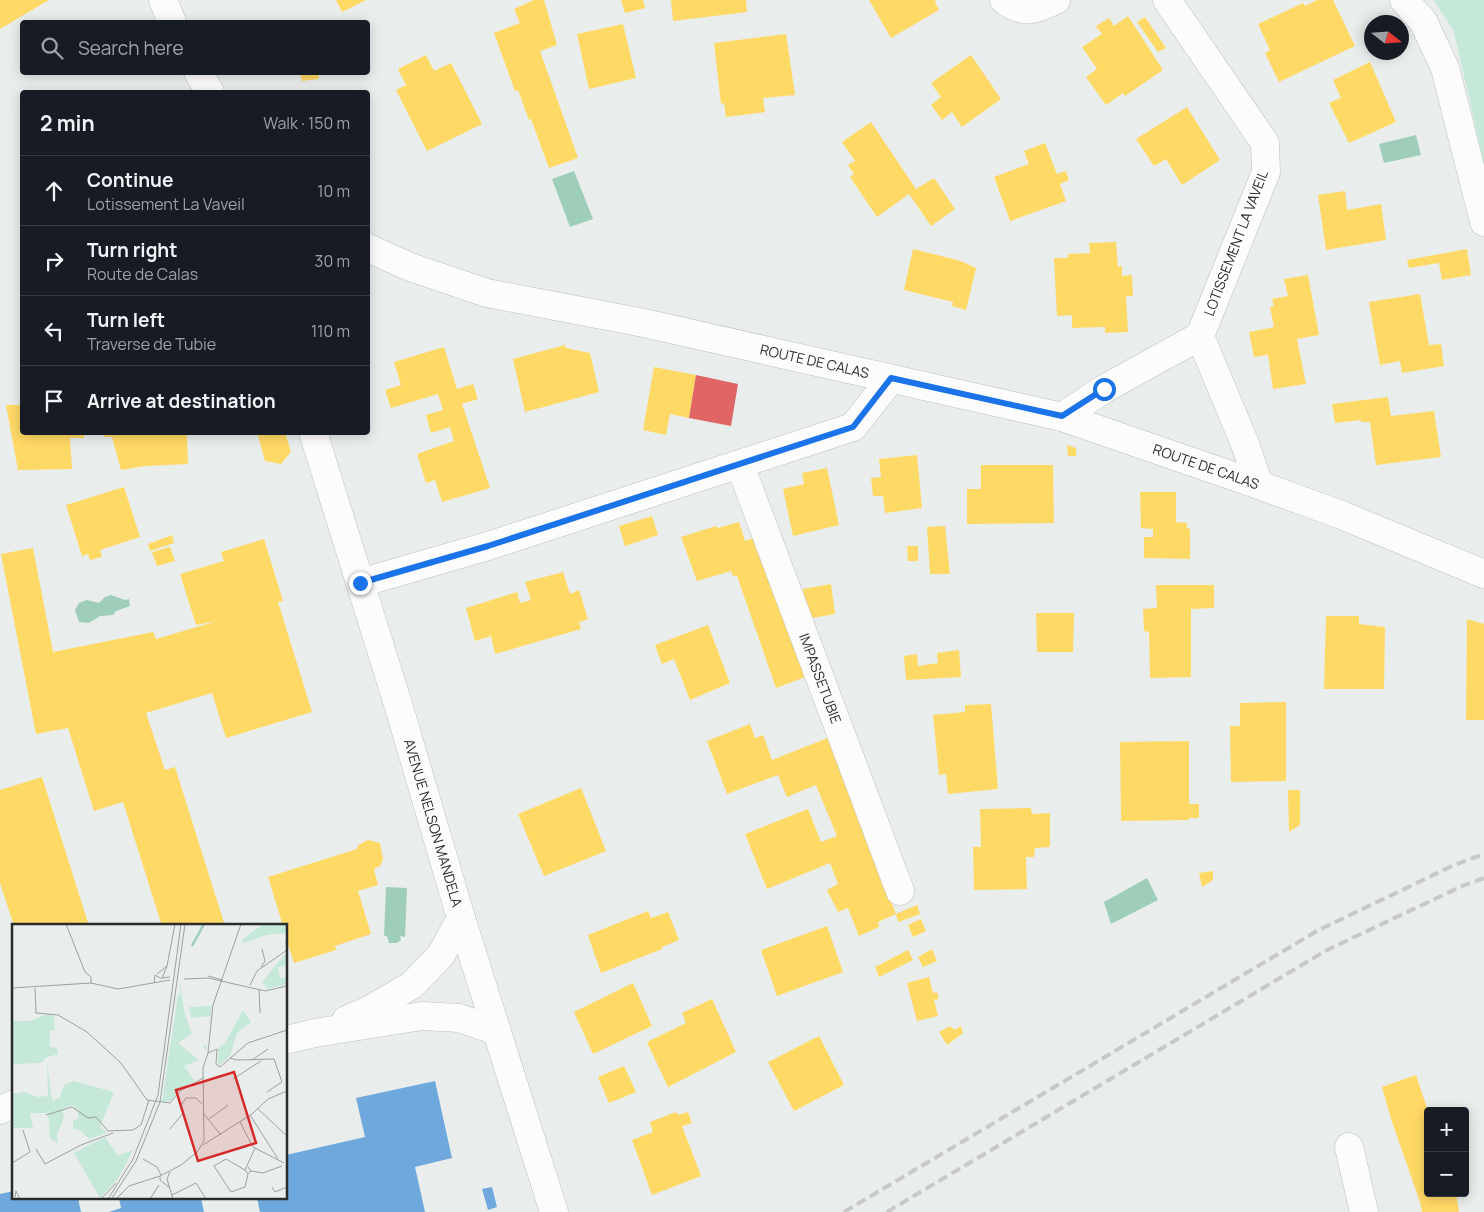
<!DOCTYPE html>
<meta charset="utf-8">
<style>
:root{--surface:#171b24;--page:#242831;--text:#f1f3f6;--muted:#9ea1a6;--line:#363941}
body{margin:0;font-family:Manrope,sans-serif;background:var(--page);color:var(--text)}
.controls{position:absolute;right:15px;bottom:15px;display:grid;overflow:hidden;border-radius:5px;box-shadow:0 2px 12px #0003}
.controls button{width:45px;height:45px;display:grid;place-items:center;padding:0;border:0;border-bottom:1px solid var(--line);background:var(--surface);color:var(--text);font:25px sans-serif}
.compass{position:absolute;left:1364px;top:15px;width:45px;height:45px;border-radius:50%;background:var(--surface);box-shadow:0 2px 12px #0003;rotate:107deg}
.stop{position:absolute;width:15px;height:15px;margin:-11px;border:4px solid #1a73e8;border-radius:50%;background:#fff}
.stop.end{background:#1a73e8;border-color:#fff;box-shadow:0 1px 5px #0008}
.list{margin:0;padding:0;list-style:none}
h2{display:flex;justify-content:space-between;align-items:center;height:65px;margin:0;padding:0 20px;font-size:21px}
h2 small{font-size:16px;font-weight:400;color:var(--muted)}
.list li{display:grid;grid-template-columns:32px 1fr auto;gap:15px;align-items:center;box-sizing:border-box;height:70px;padding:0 20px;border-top:1px solid var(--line)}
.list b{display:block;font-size:19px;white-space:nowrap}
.list p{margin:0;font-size:16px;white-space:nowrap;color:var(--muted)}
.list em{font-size:16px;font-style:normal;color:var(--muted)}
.icon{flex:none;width:28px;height:28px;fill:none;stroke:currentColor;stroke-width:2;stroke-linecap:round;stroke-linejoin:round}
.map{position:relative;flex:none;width:1484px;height:1212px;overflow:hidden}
.search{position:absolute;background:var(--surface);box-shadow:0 2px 12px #0003;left:20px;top:20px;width:350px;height:55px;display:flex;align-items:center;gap:12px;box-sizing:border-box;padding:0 18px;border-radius:5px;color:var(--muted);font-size:19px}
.panel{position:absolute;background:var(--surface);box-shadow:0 2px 12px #0003;left:20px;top:90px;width:350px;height:345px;border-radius:5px}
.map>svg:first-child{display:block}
</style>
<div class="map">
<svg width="1484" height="1212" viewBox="0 0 1484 1212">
<rect width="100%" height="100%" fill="#e9eeec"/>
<!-- green -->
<path fill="#c5e8d8" d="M1434,0h50v164l-30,-132z"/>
<!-- water -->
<path fill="#9eceb9" d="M1416,135l5,20 -37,8 -5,-19z
M574,171l19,48 -23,8 -18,-48z
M111,595l14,5 4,-1 1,7 -14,5 -3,4 -13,1 -11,7 -10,-1 -4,-12 4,-7 8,-3 12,3 6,-6z
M1147,878l11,22 -47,24 -7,-22z
M386,887l21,1 -2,49 -5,-1 1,4 -4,3h-8l-2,-7h-3z"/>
<!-- homes -->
<path fill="#ffd966" d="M0,0h49l-49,29z
M336,0h30l-24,12z
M534,0h10l13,45 -17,6 38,107 -29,10 -18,-49 -2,1 -11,-30 -3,1 -21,-58 26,-10 -6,-14z
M621,0h22l2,8 -20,5z
M671,0h75l1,12 -74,9z
M869,0h67l-1,2 4,8 -48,28z
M1317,0h16l22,46 -76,36 -14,-29 5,-3 -12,-26 45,-21 2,3z
M1128,16l35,54 -38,26 -2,-3 -17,12 -20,-28 11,-8 -15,-22 20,-13 -6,-8 13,-8 5,8z
M1145,17l21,31 -8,4 -21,-30z
M623,24l13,54 -47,11 -12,-55z
M786,34l9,61 -32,3 2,14 -39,5 -2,-14 -3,1 -7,-61z
M426,55l8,16 17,-8 31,61 -55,27 -31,-61 10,-5 -8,-16z
M971,55l30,44 -39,28 -10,-15 -10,8 -11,-15 10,-8 -10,-14z
M1370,62l26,60 -47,21 -20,-40 12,-5 -8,-18z
M300,72h18l1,7 -17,2z
M1187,107l33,53 -38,25 -16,-26 -12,7 -18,-27z
M871,122l45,67 18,-11 21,31 -24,17 -22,-32 -32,23 -27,-40 4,-3 -6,-9 7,-4 -13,-19z
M1045,143l12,31 9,-3 3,9 -9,4 6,17 -56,20 -16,-44 35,-13 -5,-13z
M1345,191l2,19 34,-6 5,36 -60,10 -8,-55z
M1116,242l2,25 4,-1v10l10,-1 1,21h-7l2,36 -23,1v-6l-33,1v-13l-15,1 -3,-58h14v-4l22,-1 -1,-10z
M913,249l48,12 15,7 -10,42 -14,-4 1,-4 -49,-12z
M1467,249l4,26 -29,5 -3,-17 -30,5 -2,-8z
M1308,275l11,60 -22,4 9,45 -33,5 -5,-34 -14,2 -5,-25 25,-5 -4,-20 4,-1 -2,-7 16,-3 -4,-17z
M1420,294l9,51 12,-1 3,22 -42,7 -2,-12 -20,4 -11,-63z
M565,345l1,3 24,5 9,39 -74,20 -12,-53z
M444,347l13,42 16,-5 5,15 -16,5 28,84 -48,14 -7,-22 -9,3 -9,-29 37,-13 -4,-14 -19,6 -5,-18 17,-5 -5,-16 -47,14 -6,-18 16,-5 -7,-23z
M654,367l42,8 -7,43 -19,-4 -4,21 -23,-5z
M1388,397l3,19 43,-5 7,46 -65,8 -6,-43h-9v-2l-26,3 -3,-19z
M6,405h16v27h62v6h-14l2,31 -54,1z
M104,432h94v2l-11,1 1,29 -42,2 -25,4 -9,-33h-8z
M257,432h28l6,20 -10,12 -16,-3z
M1067,445l9,3v8h-8z
M917,455l5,53 -37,5 -2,-17h-10l-2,-18 10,-1 -2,-18z
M981,465h72l1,58 -87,1v-35h14z
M827,468l12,57 -46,11 -10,-47 21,-5 -2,-11z
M124,487l16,50 -40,13 2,7 -12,3 -2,-6 -6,2 -16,-51z
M1140,492h36v30l11,1v5l3,1v30l-46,-1v-21h9v-8l-12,-1z
M652,516l6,19 -33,11 -6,-20z
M739,522l6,19 11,-4 52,139 -32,12 -39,-112h-4l-2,-5 -34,10 -16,-44 35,-11 2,2z
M945,526l5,48h-20l-3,-47z
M172,535l2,8 -24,8 -2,-7z
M264,539l19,62 -5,1 34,110 -86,26 -14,-45 -66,20 19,57 10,-3 50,159h-63l-39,-124 -29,9 -26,-83 -32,6 -35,-180 32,-6 20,104 100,-20 3,7 61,-18 -21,4 -16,-51 44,-13 -3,-9z
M907,546h11v15h-10z
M170,547l5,14 -18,5 -5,-14z
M563,572l7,22 9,-4 9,29 -9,3 2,7 -86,25 -4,-18 -16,5 -9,-33 51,-16 3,11 11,-3 -6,-18z
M831,584l4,30 -23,4 -7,-17 -2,-12z
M1156,585h58v23l-23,1v68l-41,1 -1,-46 -5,-1 -1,-22 14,-1z
M1036,613h38l-1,39h-36z
M1326,616h33v8l26,3 -1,62h-60z
M1467,619l17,5v96h-18z
M708,625l22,58 -40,17 -16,-41 -12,5 -7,-19z
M959,650l2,27 -55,3 -2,-24 13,-2 1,12 20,-3 -1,-10z
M1286,702v79l-55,1 -1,-56h10v-23z
M991,704l7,85 -50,5 -2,-20 -7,1 -6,-60 32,-3v-7z
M750,724l5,14 8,-3 9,25 58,-23 66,177 -18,8 1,5 -20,9 -11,-28 -10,4 -11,-22 11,-6 -8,-21 -63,26 -22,-55 63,-25 13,33 16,-6 -21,-51 -29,12 -9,-22 -51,19 -20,-53z
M1189,741v63h10v14h-10v2l-68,1 -1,-79z
M42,777l47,149h-75l-14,-43v-93z
M581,788l25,63 -62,25 -26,-62z
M1288,790h12v35l-11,7z
M1031,808l1,6 18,-1v34l-15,1 -1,9h-8l1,32 -53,1 -1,-43h8l-1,-38z
M368,840l12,3 3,16 -3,7 -6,3 4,16 -20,6 13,43 -36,12 1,4 -42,13 -8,-25v-12h-3l-15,-49 89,-28 1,-4z
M1213,871v9l-11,7 -3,-14z
M917,905l3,9 -22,8 -2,-8z
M648,911l3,7 17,-6 11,28 -17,7v2l-61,24 -13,-38z
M921,919l5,12 -13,6 -5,-12z
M827,926l16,46 -66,24 -16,-46z
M932,949l5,12 -14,6 -5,-10z
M908,950l5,10 -34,17 -4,-10z
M929,977l4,16 4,-1 2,7 -5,1 4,16 -21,5 -10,-38z
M633,983l19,43 -59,28 -19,-42z
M712,999l24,53 -68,35 -21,-45 39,-19 -4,-10z
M950,1026l5,4 6,-4 2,7 -16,12 -8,-13z
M819,1036l25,49 -50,26 -26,-49z
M624,1066l12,26 -27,11 -11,-26z
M1416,1075l12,36v82h28l3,19h-37l-2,-10 -29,-83 -9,-32z
M676,1112l2,3 10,-3 4,11 -10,3 19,50 -49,19 -20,-55 21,-8 -3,-10z"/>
<!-- shops -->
<path fill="#e06666" d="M696,375l42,9 -7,42 -42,-8z"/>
<!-- schools -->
<path fill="#6fa8dc" d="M435,1081l17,77 -37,9 10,45h-165l-3,-14h29v-43l79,-18 -9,-39z
M492,1187l5,20 -9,3 -6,-21z
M14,1191v7h64l3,14h-81v-18z
M119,1198h82l3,14h-95l12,-4z"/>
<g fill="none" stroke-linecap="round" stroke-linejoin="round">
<!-- minor casing -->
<g stroke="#bbbfbd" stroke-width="29">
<g id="minor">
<path d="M1004,0c20,15 30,10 52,0"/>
<path d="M1404,0l19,21 22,47 39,154"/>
<path d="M1200,336l45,108 14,41"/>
<path d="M1062,417l42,-28 96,-53 66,-164 -1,-29 -98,-143"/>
<path id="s1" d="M313,432l85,272 63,214 93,294"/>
<path id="s2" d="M740,465l160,426"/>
<path d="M360,583l128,-37 365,-119 38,-48"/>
<path d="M346,1020l25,-11 41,-24 29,-30 20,-37"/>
<path d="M286,1040l29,-7 107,-17 37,2 38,13"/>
<path d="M0,1110l14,-6"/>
<path d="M1349,1147l15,65"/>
</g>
</g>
<!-- major casing -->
<g stroke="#bbbfbd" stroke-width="29">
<g id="major">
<path d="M163,0l9,22"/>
<path d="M198,72l12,20"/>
<path id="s3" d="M368,248l42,19 77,26 157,30 418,94 197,68 85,31 140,58"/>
</g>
</g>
<!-- minor -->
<use href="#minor" stroke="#fcfcfc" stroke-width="28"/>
<!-- major -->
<use href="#major" stroke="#fcfcfc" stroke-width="28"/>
<!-- rail -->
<path stroke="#c7c8c7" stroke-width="4" stroke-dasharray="10 5" stroke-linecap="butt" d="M844,1212l473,-281 135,-65 32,-12
M887,1212l440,-262 133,-63 24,-9"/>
</g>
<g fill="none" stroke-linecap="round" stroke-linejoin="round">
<!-- route -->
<path stroke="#1a73e8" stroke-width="6" d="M360,583l128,-37 365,-119 38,-49 171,38 42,-27"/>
</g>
<g text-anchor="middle" stroke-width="5" stroke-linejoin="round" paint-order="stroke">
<!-- street labels -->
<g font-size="14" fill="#292c2b" stroke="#fff">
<text transform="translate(1236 243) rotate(-69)" y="5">LOTISSEMENT LA VAVEIL</text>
<text dy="5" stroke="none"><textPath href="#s3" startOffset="462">ROUTE DE CALAS</textPath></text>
<text dy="5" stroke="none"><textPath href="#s3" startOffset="868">ROUTE DE CALAS</textPath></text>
<text dy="5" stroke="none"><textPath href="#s2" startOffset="228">IMPASSETUBIE</textPath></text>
<text dy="5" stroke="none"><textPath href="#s1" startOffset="409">AVENUE NELSON MANDELA</textPath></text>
</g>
</g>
<!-- overview -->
<g transform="translate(12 924)">
<rect width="275" height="275" fill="#e9eeec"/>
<path d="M251,0h24v9l-20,2 -24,8 -1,-3zM272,31h3v10l-9,2 2,11h7v6l-19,5 -6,-7zM168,58l4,29 8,23 -14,9 21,17 -15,6 11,15 -17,10 -7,10 -9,1 16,-108 2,1zM200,82l-6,45 -3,-4 4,-2 3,-29 -19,2 -2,-11zM231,86l8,12 -14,11 -7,23 -12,10v-18l7,-5zM36,90l6,2 1,14 -5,1v16l7,1 1,6 -13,4 -4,5 -29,1v-43h18zM35,139l5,37 7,-2 6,-14 9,-3 40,11 -14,35 7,6 -18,6 -9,-9 -7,-1v-8l5,-2v-8l-6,-6 -10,4 2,8 -7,18 1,8 -8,-4 -2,-26h-18l3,15h-21v-34l12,-2 14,5 10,-1zM93,213l13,19 15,-6 -15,29 -18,19 -26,-45z" fill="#c5e8d8"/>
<path fill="none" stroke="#9eceb9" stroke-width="2.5" d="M180,22l12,-22"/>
<path fill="none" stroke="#9ca09f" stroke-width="1" d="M155,42l8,-42M249,43l4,-6 -3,-12M145,50l10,-8 -5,12 8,-1M196,52l15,4M172,55l24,-1 57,13 22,-5M79,59l27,6 52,-9M142,59l1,-8 7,4M238,61l7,-14 30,-21 -1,-9M0,64l79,-5v-6l-6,-5 -19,-48M23,64l1,25 22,2 29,17 34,31 26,37 23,3 10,-12 23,-13M247,65l1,24M196,129l9,-4 -1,15 4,3 28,-24 39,-13M218,134l7,2 37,-1 8,23 -15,10M240,136l16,-11M221,155l28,-18M245,184l30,28M191,189l18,22M34,191l26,-8 16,11 8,-1 12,14 25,-1 8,-5 8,-25M238,191l28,44M197,195l19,-14M228,198l13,25 31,16M158,205l13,-16 -3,-6 6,-9h10l6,6M191,221l49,-31 16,-15 19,-8M24,225l9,15 36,-19 32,-12M131,235l14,8 4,8M0,239l18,-11 -7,-22M236,243l3,4 -3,3 -3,-4 10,-22M233,246l-19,-11 -12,7 17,26 14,-5 3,-13M239,247l12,2 19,-7M158,248l-3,7 6,20M260,263l3,5 12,-5M158,264l-10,-8v-4l21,-11 16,-13 7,-11 -1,-73 5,-15 5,-48 28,-81M160,271l24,-12 10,16M3,273l1,-6 4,8M100,274l24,-37 24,-59 25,-178M89,275l15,-16M96,275l25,-40 25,-64 23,-171M104,275l13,-13 31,-10M138,275l9,-14"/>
<path fill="#d62828" fill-opacity="0.15" stroke="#d62828" stroke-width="2.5" d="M222,148l22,71 -58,18 -22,-71z"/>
<rect width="275" height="275" fill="none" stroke="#292c2b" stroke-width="2.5"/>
</g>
</svg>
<div class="controls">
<button>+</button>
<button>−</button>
</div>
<svg class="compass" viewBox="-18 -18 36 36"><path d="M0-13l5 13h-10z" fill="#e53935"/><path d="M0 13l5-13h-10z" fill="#9ea1a6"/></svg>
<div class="stop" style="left:1104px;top:389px"></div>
<div class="stop end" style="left:360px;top:583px"></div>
<div class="search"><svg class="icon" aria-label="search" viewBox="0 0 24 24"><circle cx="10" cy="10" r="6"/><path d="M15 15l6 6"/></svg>Search here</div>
<section class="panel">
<h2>2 min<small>Walk · 150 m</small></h2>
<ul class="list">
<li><svg class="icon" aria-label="ahead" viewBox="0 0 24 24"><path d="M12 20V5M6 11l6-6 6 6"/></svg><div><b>Continue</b><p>Lotissement La Vaveil</p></div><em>10 m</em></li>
<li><svg class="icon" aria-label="right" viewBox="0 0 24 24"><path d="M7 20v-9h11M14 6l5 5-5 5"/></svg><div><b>Turn right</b><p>Route de Calas</p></div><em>30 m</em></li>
<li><svg class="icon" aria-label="left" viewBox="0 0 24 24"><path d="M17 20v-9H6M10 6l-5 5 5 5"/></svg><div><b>Turn left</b><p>Traverse de Tubie</p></div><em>110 m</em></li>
<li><svg class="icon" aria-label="arrive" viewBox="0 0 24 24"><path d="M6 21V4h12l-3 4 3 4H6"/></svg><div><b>Arrive at destination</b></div></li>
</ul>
</section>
</div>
